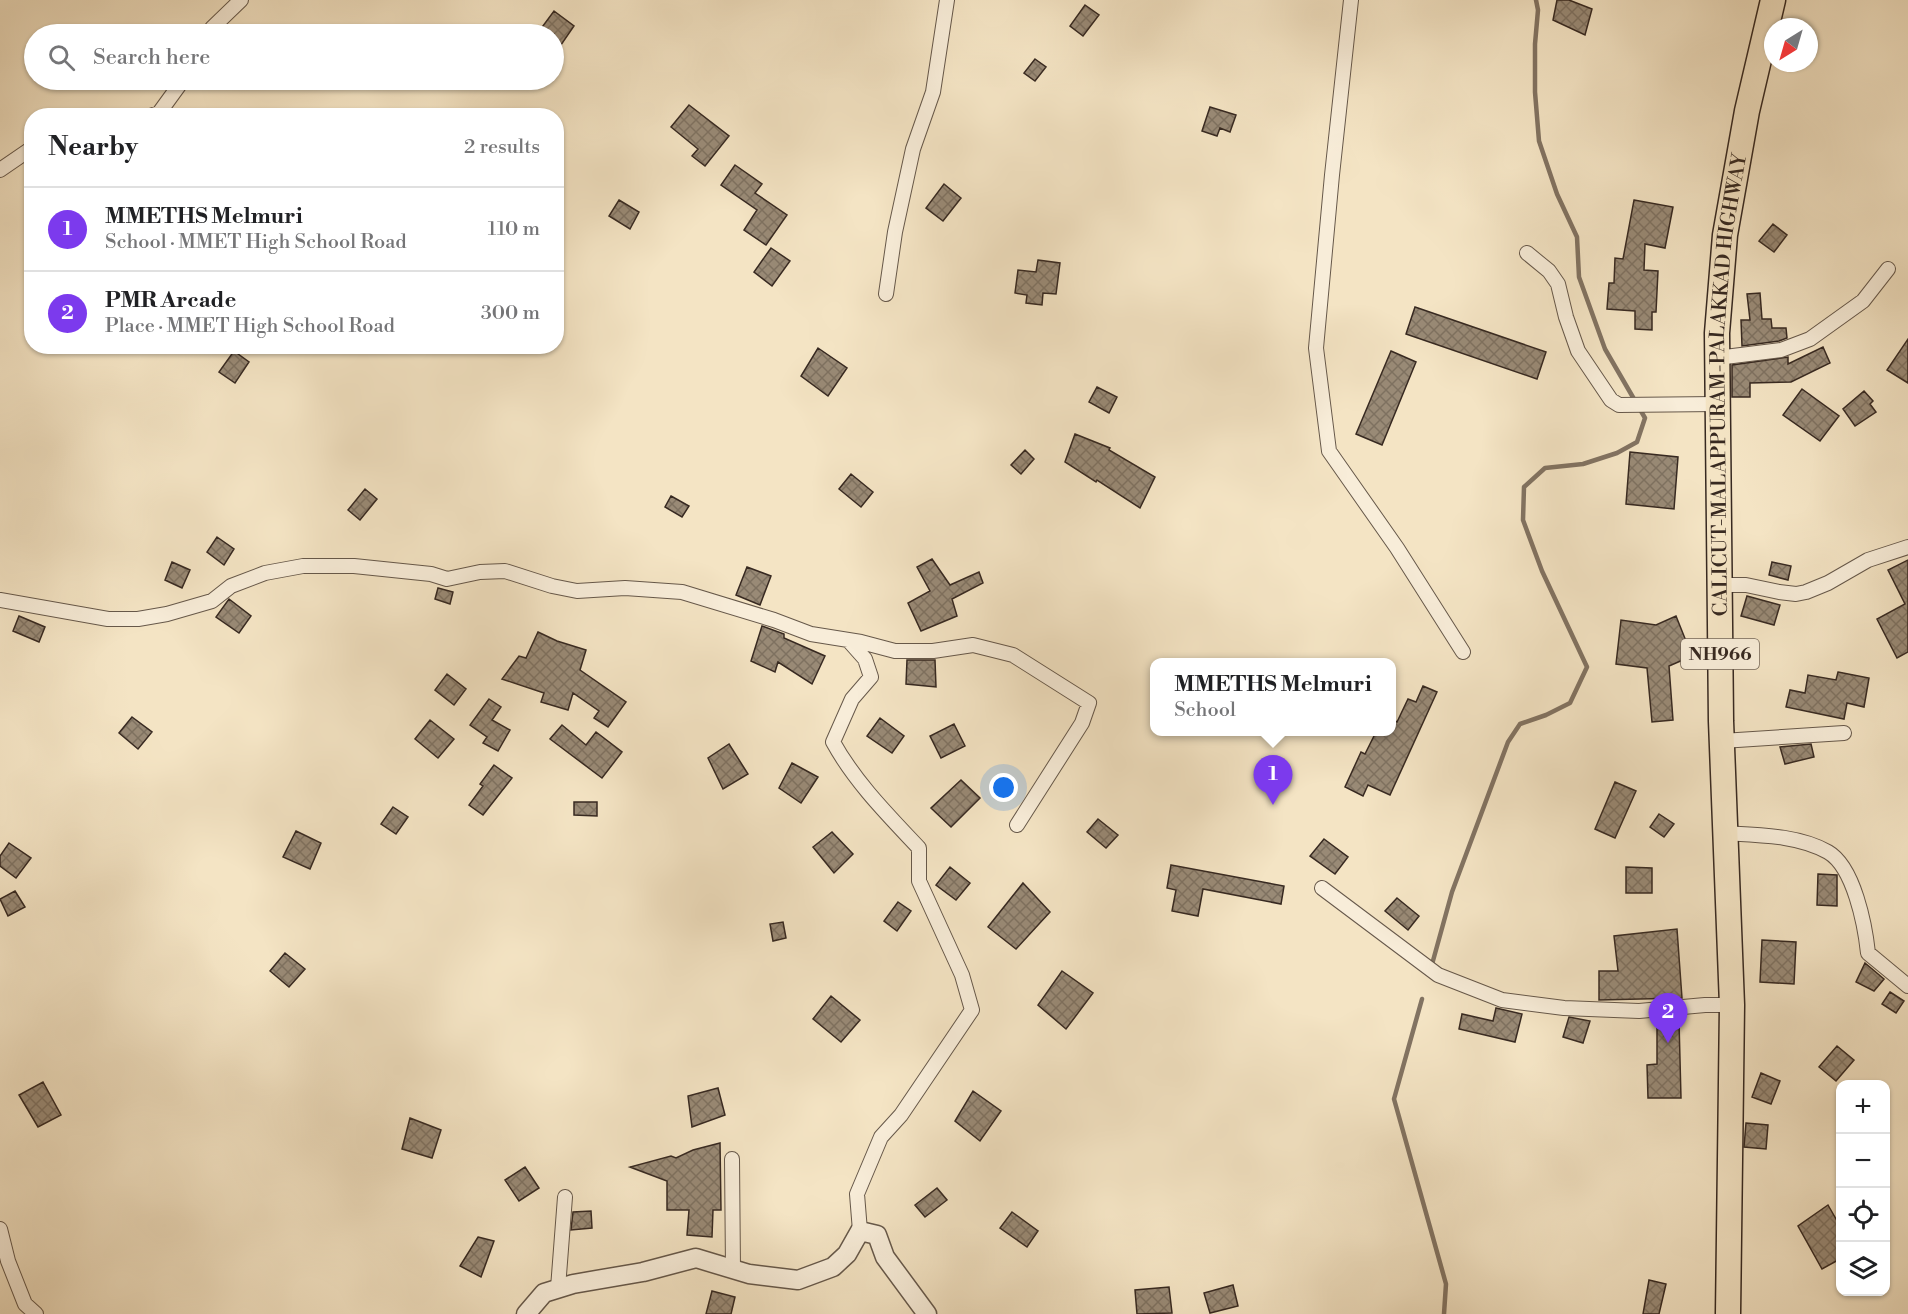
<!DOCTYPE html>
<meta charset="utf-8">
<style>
:root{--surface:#fff;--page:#f2f2f2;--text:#202124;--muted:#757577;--line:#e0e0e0;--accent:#7c3aed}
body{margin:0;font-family:"Libre Bodoni",serif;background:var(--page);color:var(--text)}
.controls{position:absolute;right:18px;bottom:18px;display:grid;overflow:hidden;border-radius:12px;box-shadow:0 2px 4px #0004}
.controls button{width:54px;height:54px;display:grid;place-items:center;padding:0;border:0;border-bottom:2px solid var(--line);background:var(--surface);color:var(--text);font:30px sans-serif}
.compass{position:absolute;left:1764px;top:18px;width:54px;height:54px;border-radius:50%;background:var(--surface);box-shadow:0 2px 4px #0004;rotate:217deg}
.you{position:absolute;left:1004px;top:788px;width:21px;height:21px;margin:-15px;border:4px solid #fff;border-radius:50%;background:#1a73e8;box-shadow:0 0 0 9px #1a73e833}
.badge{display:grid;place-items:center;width:39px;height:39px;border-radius:50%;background:var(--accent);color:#fff;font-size:20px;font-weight:700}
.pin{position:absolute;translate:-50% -50px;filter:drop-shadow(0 2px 3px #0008)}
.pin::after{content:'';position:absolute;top:32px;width:21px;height:18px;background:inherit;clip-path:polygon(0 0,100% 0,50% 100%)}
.popup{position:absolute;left:1150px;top:658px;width:246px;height:78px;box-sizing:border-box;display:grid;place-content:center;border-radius:12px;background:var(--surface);filter:drop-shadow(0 2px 4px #0005);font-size:20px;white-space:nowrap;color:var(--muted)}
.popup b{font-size:22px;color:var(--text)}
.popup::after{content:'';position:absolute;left:50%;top:100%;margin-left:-12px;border:12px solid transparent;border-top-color:var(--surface)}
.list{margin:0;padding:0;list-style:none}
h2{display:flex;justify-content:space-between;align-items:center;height:78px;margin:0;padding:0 24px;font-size:26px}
h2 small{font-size:20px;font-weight:400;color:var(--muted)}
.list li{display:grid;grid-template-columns:39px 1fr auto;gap:18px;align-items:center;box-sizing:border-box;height:84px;padding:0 24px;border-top:2px solid var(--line)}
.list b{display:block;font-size:22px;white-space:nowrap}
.list p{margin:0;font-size:20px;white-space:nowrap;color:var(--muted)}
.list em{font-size:20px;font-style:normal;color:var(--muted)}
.icon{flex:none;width:33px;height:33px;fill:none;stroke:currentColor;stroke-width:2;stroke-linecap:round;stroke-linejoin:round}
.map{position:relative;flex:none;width:1908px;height:1314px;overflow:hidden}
.search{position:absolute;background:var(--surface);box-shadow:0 2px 4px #0004;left:24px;top:24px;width:540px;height:66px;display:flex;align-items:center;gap:15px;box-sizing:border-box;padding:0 21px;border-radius:33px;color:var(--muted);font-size:22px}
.panel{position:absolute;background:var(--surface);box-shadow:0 2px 4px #0004;left:24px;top:108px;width:540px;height:246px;border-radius:24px}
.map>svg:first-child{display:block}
</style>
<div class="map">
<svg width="1908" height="1314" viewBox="0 0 1908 1314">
<defs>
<pattern id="building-cross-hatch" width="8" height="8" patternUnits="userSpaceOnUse" patternTransform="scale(1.5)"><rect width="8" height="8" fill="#998a76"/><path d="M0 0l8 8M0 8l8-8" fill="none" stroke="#7e7160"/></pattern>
</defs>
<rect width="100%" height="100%" fill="#f4e4c4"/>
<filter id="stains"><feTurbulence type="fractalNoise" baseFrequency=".00333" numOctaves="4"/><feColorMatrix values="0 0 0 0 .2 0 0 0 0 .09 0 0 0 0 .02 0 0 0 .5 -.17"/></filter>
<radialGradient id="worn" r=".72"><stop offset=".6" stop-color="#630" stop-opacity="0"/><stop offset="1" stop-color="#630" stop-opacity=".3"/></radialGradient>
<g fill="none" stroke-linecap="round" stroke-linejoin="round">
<!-- stream -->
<path stroke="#827362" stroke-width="4.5" d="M1431,968l21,-76 56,-150 12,-18 26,-9 24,-12 17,-36 -45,-96 -19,-51 1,-33 21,-19 38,-4 34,-11 20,-11 8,-24 -40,-69 -26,-72 -2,-40 -20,-43 -18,-53 -4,-49v-48l3,-34 -2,-10
M1422,999l-28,100 52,185 -2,30"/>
</g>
<!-- building -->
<path fill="url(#building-cross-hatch)" stroke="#372921" stroke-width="1.5" d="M1557,0h12l23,9 -7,26 -32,-15z
M1085,5l14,10 -16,21 -13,-10z
M554,11l20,15 -20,29v-21h-17z
M1035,59l11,8 -11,14 -11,-8z
M689,105l40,31 -24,30 -13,-10 6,-7 -27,-22z
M1210,107l26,8 -6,17 -10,-4 -3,8 -15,-5z
M735,165l27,19 -7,9 32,22 -21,30 -22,-15 13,-20 -36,-25z
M944,184l17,14 -18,23 -17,-13z
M619,200l20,12 -9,17 -21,-13z
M1634,200l39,7 -8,41 -20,-4 -1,26 14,1 -2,41h-4v18l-17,-1v-18l-28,-2 2,-26h5l1,-25 8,1z
M1773,224l14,11 -13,17 -15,-11z
M771,248l19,13 -18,25 -18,-14z
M1038,260l22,3 -4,31 -13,-1 -1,12 -16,-2 1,-8 -12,-2 3,-23 18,2z
M1760,293l2,26h9l1,9h14l1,10 -8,3 -37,5 -1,-26h9l-3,-26z
M1415,307l131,45 -9,27 -131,-45z
M1908,339v44l-21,-13z
M1823,347l7,16 -39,19 -41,1v14h-18v-32l56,-8v7z
M818,348l29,20 -19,28 -27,-20z
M234,351l15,11 -14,21 -16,-11z
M1391,351l25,11 -34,83 -26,-11z
M1097,387l20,10 -8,16 -20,-11z
M1802,389l37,27 -19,25 -37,-26z
M1864,391l9,10 -3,3 6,8 -21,14 -12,-17z
M1075,434l35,14 -1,2 46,27 -15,31 -43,-28 -1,2 -31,-20z
M1025,450l9,9 -13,15 -10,-9z
M1630,452l48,5 -4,52 -48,-5z
M851,474l22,18 -12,15 -22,-18z
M365,489l12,10 -17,21 -12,-10z
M671,496l18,10 -7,11 -17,-10z
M217,537l17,12 -10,16 -17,-13z
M932,559l18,26 29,-13 4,11 -31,16 5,17 -36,15 -13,-28 22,-12 -13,-24z
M1908,560v92l-11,6 -20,-39 28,-15 -17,-34z
M172,562l18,8 -8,18 -17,-8z
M1772,562l19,4 -3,14 -19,-5z
M747,567l24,9 -11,29 -24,-10z
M438,588l15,4 -3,12 -15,-5z
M1747,596l33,9 -6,20 -33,-9z
M229,599l22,17 -12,17 -23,-16z
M19,616l26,11 -6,15 -26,-11z
M1676,616l16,40 -23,10 4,54 -21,2 -5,-54 -31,-4 5,-44 35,5z
M762,626l22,8v4l41,18 -13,28 -34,-22 -3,10 -24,-11z
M538,632l19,9 29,9 -6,20 46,32 -18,25 -14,-9 5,-7 -26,-18 -5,17 -27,-8 3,-9 -42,-14 17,-23 7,2z
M907,660h28l1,27 -30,-3z
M1838,672l31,6 -5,29 -17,-4 -3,16 -58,-12 4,-17 15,3 3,-18 28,5z
M447,674l19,15 -12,16 -19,-15z
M1423,686l14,6 -47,103 -22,-10 -5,11 -18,-9 16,-35 4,2 11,-22h16v-13l5,3 11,-23 8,3z
M489,699l12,8 -9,13 18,10 -12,21 -15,-8 4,-6 -17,-12z
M132,717l20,15 -14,17 -19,-16z
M880,718l24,18 -12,17 -25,-17z
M430,720l24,19 -16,19 -23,-19z
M954,724l11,22 -24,12 -11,-22z
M562,725l24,20 10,-13 26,20 -20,26 -52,-39z
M729,744l19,30 -25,15 -15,-31z
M1811,744l3,13 -29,7 -5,-17z
M792,763l26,14 -17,26 -22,-15z
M494,765l18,13 -29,37 -14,-10 14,-19 -3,-2z
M961,780l19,18 -29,29 -20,-19z
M1615,782l21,9 -21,47 -20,-9z
M574,802h23v14l-23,-1z
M393,807l15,10 -12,17 -15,-10z
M1659,814l15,10 -10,13 -14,-10z
M1098,819l20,16 -12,13 -19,-16z
M296,831l25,12 -11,26 -27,-12z
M832,832l21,22 -19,19 -21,-26z
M1324,839l24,18 -13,17 -25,-18z
M9,843l22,15 -15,20 -16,-12v-10z
M1171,865l113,21 -3,18 -78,-15 -5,27 -26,-5 4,-21 -9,-2z
M950,867l20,16 -14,17 -20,-15z
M1626,867l26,1v25h-26z
M1818,874l19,1v31l-20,-1z
M1023,883l27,29 -34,37 -28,-22z
M15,891l10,16 -17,9 -8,-17z
M1397,898l22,18 -11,14 -23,-19z
M898,902l13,9 -14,20 -13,-10z
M783,922l3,16 -13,3 -3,-17z
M1677,929l5,69 -83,2v-29h19l-4,-35z
M1762,940l34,2 -2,42 -34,-2z
M285,953l20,16 -16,18 -19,-16z
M1865,963l19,16 -10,12 -18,-9z
M1062,971l31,22 -27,36 -28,-24z
M1890,992l14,9 -8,12 -14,-9z
M831,996l29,24 -19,22 -28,-23z
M1496,1008l26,6 -7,28 -56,-13 3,-15 31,7z
M1569,1017l21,4 -7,22 -20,-6z
M1679,1021l2,77h-33l-1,-33 10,-1v-42z
M1837,1046l17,14 -18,21 -17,-14z
M1761,1073l19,8 -9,23 -19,-7z
M43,1082l18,33 -23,12 -19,-32z
M718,1088l7,27 -33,12 -4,-31z
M973,1091l28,20 -21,30 -25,-20z
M410,1118l31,12 -9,28 -30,-9z
M1746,1123l22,2 -2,24 -22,-2z
M720,1143l1,67h-8l-1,27 -25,-2 2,-25h-22v-29l-37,-14 41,-11 5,2 17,-8z
M525,1167l14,21 -20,13 -14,-21z
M937,1188l10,12 -22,17 -10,-12z
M1828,1205l12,21v33l-18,10 -24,-43z
M591,1211l1,17 -21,2 2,-18z
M1012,1212l26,19 -11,16 -27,-19z
M478,1237l16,4 -13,36 -21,-11z
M1649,1280l17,4 -7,30h-16z
M1233,1285l5,21 -28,7 -6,-20z
M1169,1287l3,26 -35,1 -2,-24z
M712,1291l23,6 -4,17h-25z"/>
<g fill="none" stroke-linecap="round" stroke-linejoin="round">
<!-- minor casing -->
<g stroke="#66584a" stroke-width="16">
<path id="minor" d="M1351,0l-19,175 -16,173 13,103 68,97 66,104
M209,34l3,-6 29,-28
M150,116l9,-3 24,-33
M0,170l32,-22
M1527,253l22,18 9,13 8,33 12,34 33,49 8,5 98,-1
M886,294l9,-62 18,-83 20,-57 14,-92
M1717,358l64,-8 29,-11 53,-38 25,-32
M1719,585h27l33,7 17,2 10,-2 22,-9 40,-23 40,-13
M0,600l108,19h30l29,-5 45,-13 19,-15 34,-13 38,-7h51l77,8 16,5 33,-7 25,-1 47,15 25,5 48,-3 57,4 92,28 37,14 50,8 34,9h38l40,-6 40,10 76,48 -7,20 -65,102
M849,641l16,18 6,18 -19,22 -19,43c22,40 55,73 86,106v33l43,94 10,35 -71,105 -20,22 -24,57 3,37
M1722,741l122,-8
M1724,833c34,2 74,2 104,19 26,15 37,73 40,101l40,33
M1322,888l116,87 64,25 62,8 75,3 66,-6h27
M732,1159l1,111
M0,1229l8,32 17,43 11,10
M558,1288l7,-91"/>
</g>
<!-- tertiary casing -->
<g stroke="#66584a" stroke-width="21">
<path id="tertiary" d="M526,1314l18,-21 29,-9 70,-12 53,-14 53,16 49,6 35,-13 14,-13 13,-23 17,4 8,22 42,57"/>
</g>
<!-- trunk casing -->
<g stroke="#372921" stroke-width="27">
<g id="trunk">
<path id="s1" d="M1728,1314l4,-309 -11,-284 -4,-388 8,-98 22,-124 26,-111"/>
</g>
</g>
<!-- minor -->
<use href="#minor" stroke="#f8edd9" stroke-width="14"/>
<!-- tertiary -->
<use href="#tertiary" stroke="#f8edd9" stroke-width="18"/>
<!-- trunk -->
<use href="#trunk" stroke="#f4e4c4" stroke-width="24"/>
</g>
<g text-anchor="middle" stroke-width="6" stroke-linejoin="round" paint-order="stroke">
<!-- shield labels -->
<rect fill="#f8edd9" stroke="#716458" stroke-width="1.5" x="1681" y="639" width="78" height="30" rx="4.5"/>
<g font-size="18" font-weight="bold" fill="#372921">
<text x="1720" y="660">NH966</text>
</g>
<!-- street labels -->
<g font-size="20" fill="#372921" stroke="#f8edd9">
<text dy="7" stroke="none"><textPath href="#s1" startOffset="930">CALICUT-MALAPPURAM-PALAKKAD HIGHWAY</textPath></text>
</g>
</g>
<rect width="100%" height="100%" filter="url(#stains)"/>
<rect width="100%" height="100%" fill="url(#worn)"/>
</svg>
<div class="controls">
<button>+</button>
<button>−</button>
<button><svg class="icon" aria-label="locate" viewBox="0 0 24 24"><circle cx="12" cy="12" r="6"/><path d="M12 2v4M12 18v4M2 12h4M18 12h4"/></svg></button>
<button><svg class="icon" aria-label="layers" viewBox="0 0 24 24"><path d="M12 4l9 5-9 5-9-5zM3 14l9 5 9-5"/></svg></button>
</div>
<svg class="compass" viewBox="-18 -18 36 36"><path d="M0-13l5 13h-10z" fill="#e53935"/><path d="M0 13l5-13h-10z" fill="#757577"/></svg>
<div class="you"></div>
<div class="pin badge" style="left:1273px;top:805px">1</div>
<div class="popup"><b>MMETHS Melmuri</b>School</div>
<div class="pin badge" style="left:1668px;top:1043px">2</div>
<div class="search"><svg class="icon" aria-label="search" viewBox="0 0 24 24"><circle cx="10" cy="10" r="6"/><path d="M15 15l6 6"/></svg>Search here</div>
<section class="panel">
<h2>Nearby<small>2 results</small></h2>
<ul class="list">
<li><span class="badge">1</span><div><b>MMETHS Melmuri</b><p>School · MMET High School Road</p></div><em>110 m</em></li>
<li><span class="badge">2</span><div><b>PMR Arcade</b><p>Place · MMET High School Road</p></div><em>300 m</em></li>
</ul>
</section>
</div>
